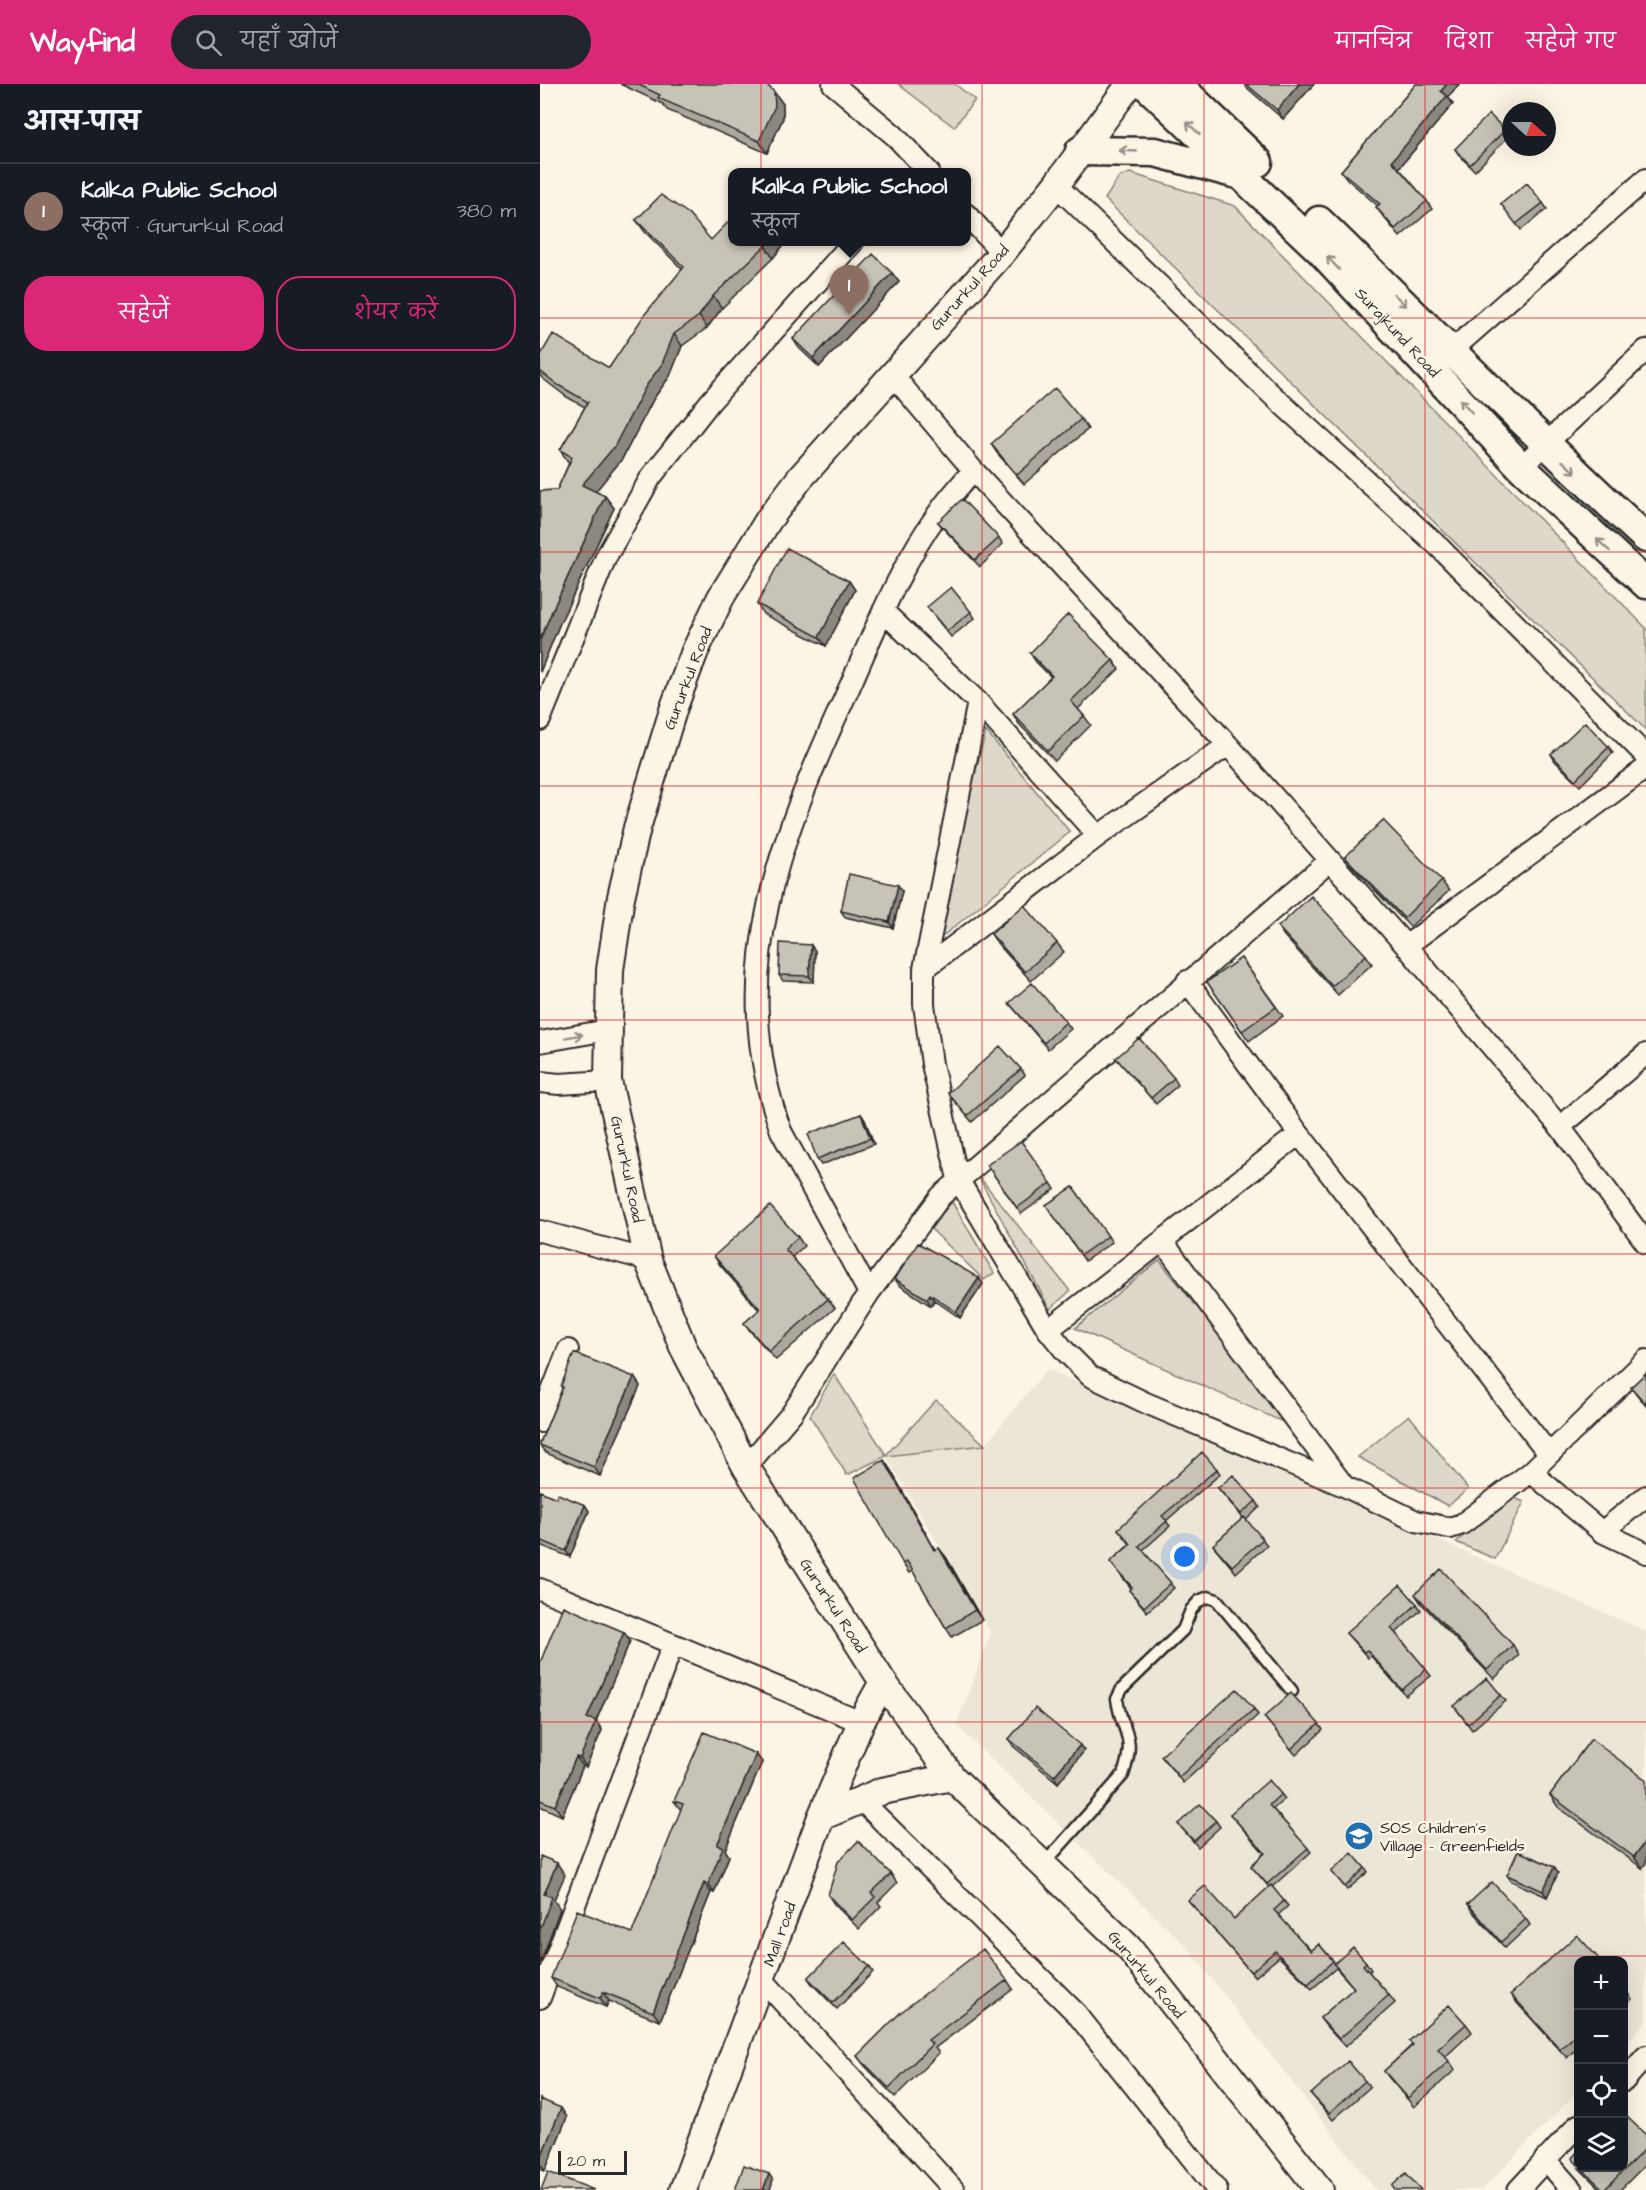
<!DOCTYPE html>
<html lang="hi">
<meta charset="utf-8">
<style>
:root{--surface:#171b24;--page:#20242c;--text:#f1f3f6;--muted:#9ea1a6;--line:#363941;--accent:#db2777}
body{margin:0;font-family:"Architects Daughter","Playpen Sans Deva",sans-serif;background:var(--page);color:var(--text)}
.controls{position:absolute;right:18px;bottom:18px;display:grid;overflow:hidden;border-radius:12px;box-shadow:0 6px 24px #0002}
.controls button{width:54px;height:54px;display:grid;place-items:center;padding:0;border:0;border-bottom:2px solid var(--line);background:var(--surface);color:var(--text);font:30px sans-serif}
.compass{position:absolute;left:962px;top:18px;width:54px;height:54px;border-radius:50%;background:var(--surface);box-shadow:0 6px 24px #0002;rotate:111deg}
.scale{position:absolute;left:18px;bottom:15px;width:69px;box-sizing:border-box;padding-left:6px;border:3px solid #2b2b2b;border-top:0;font-size:16px;line-height:21px;white-space:nowrap;color:#2b2b2b;-webkit-text-stroke:4px #fcf5e5;paint-order:stroke}
.you{position:absolute;left:645px;top:1473px;width:21px;height:21px;margin:-15px;border:4px solid #fff;border-radius:50%;background:#1a73e8;box-shadow:0 0 0 9px #1a73e833}
.badge{display:grid;place-items:center;width:39px;height:39px;border-radius:50%;background:var(--accent);color:#fff;font-size:20px;font-weight:700}
.pin{position:absolute;translate:-50% -50px;filter:drop-shadow(0 2px 3px #0008)}
.pin::after{content:'';position:absolute;top:32px;width:21px;height:18px;background:inherit;clip-path:polygon(0 0,100% 0,50% 100%)}
.popup{position:absolute;left:188px;top:84px;width:243px;height:78px;box-sizing:border-box;display:grid;place-content:center;border-radius:12px;background:var(--surface);filter:drop-shadow(0 2px 4px #0005);font-size:20px;white-space:nowrap;color:var(--muted)}
.popup b{font-size:22px;color:var(--text)}
.popup::after{content:'';position:absolute;left:50%;top:100%;margin-left:-12px;border:12px solid transparent;border-top-color:var(--surface)}
.list{margin:0;padding:0;list-style:none}
h2{display:flex;justify-content:space-between;align-items:center;height:78px;margin:0;padding:0 24px;font-size:26px}
h2 small{font-size:20px;font-weight:400;color:var(--muted)}
.list li{display:grid;grid-template-columns:39px 1fr auto;gap:18px;align-items:center;box-sizing:border-box;height:96px;padding:0 24px;border-top:2px solid var(--line)}
.list b{display:block;font-size:22px;white-space:nowrap}
.list p{margin:0;font-size:20px;white-space:nowrap;color:var(--muted)}
.list em{font-size:20px;font-style:normal;color:var(--muted)}
.actions{display:flex;gap:12px;padding:18px 24px}
.actions a{flex:1;padding:14px 0;border:2px solid var(--accent);border-radius:24px;text-align:center;font-size:21px;color:var(--accent)}
.actions .main{background:var(--accent);color:#fff}
.icon{flex:none;width:33px;height:33px;fill:none;stroke:currentColor;stroke-width:2;stroke-linecap:round;stroke-linejoin:round}
.map{position:relative;flex:none;width:1106px;height:2106px;overflow:hidden}
header{display:flex;align-items:center;gap:36px;box-sizing:border-box;height:84px;padding:0 30px;background:var(--accent);color:#fff}
header strong{font-size:28px}
nav{display:flex;gap:33px;margin-inline-start:auto;font-size:21px}
.search{width:420px;height:54px;background:var(--page);display:flex;align-items:center;gap:15px;box-sizing:border-box;padding:0 21px;border-radius:33px;color:var(--muted);font-size:22px}
main{display:flex}
aside{flex:1;background:var(--surface)}
.map>svg:first-child{display:block}
</style>
<header>
<strong>Wayfind</strong>
<div class="search"><svg class="icon" aria-label="search" viewBox="0 0 24 24"><circle cx="10" cy="10" r="6"/><path d="M15 15l6 6"/></svg>यहाँ खोजें</div>
<nav><a>मानचित्र</a><a>दिशा</a><a>सहेजे गए</a></nav>
</header>
<main>
<aside>
<h2>आस-पास<small></small></h2>
<ul class="list">
<li><span class="badge" style="background:#8d6e63">1</span><div><b>Kalka Public School</b><p>स्कूल · Gururkul Road</p></div><em>380 m</em></li>
</ul>
<div class="actions"><a class="main">सहेजें</a><a>शेयर करें</a></div>
</aside>
<div class="map">
<svg width="1106" height="2106" viewBox="0 0 1106 2106">
<rect width="100%" height="100%" fill="#fcf5e5"/>
<filter id="ink" filterUnits="userSpaceOnUse"><feTurbulence type="fractalNoise" baseFrequency=".0167" numOctaves="2"/><feDisplacementMap in="SourceGraphic" scale="12" xChannelSelector="R" yChannelSelector="G"/><feConvolveMatrix kernelMatrix="1 2 1 2 8 2 1 2 1" color-interpolation-filters="sRGB"/></filter>
<g filter="url(#ink)">
<!-- built -->
<path fill="#ece6d7" d="M507,1285l599,262v391l-22,23v-85h-46v131l-96,99h-106l-189,-243 -231,-222 35,-92 -105,-177 99,-11z"/>
<!-- green -->
<path fill="#ded8ca" stroke="#84827a" stroke-width="1.5" d="M358,0h57l20,16 -21,27z
M590,89l105,33 411,422v102l-541,-531 14,-22z
M446,647l84,101 -138,113z
M437,1090l93,117 -20,18z
M412,1118l42,71 -10,7 -54,-52z
M619,1176l135,167 -219,-99z
M294,1290l52,81 50,-55 49,45 -99,11 -39,19 -37,-59z
M869,1331l59,74 -20,17 -90,-49z
M972,1413l12,5 -29,57 -39,-17z"/>
<g fill="none" stroke-linecap="round" stroke-linejoin="round">
<!-- service casing -->
<g stroke="#2b2b2b" stroke-width="15">
<path id="service" d="M503,1781l80,-90c14,-41 -1,-40 -6,-76l5,-10 61,-59 8,-20 8,-9 9,-4 9,3 75,91"/>
</g>
<!-- minor casing -->
<g stroke="#2b2b2b" stroke-width="24">
<path id="minor" d="M293,0l61,51 35,37
M516,101l215,209 168,153 207,209
M426,130l36,39
M903,274l203,-179
M352,290l81,96 255,275 178,201 154,181 86,116
M981,383l125,-117
M343,527l95,91 120,134
M438,618l-54,267v35l8,60 26,115 90,151 17,21 25,25 56,27 198,83 72,35 34,7 12,-4 69,-52 115,-112
M0,636l66,-163 45,-80 59,-75 143,-160
M866,862l240,-178
M384,885l174,-133 130,-91
M647,897l112,153 250,320
M0,958l68,-12
M0,998l19,2 49,-3
M1020,1043l86,-73
M0,1147l108,29
M623,1158l181,244
M329,1209l-88,-162c-58,-161 2,-299 69,-445 26,-59 51,-122 89,-174 10,-15 23,-28 34,-42
M508,1246l251,-196
M0,1338l28,-72
M206,1383l46,-54 77,-120 72,-97 388,-335
M991,1388l71,60 44,21
M1062,1448l44,-36
M0,1505l321,133
M321,1716l215,213 141,177
M222,1895l192,211
M0,1914l133,-354
M1084,1997l22,-25
M1005,2075l27,31
M978,2106l60,-65"/>
</g>
<!-- tertiary casing -->
<g stroke="#2b2b2b" stroke-width="30">
<path id="tertiary" d="M590,0l-74,101 -54,68 -201,224 -32,42 -48,78 -26,54 -21,56 -37,121 -16,69 -11,73 -2,111 40,179 35,87 63,120 137,215 69,95 176,170 192,243
M281,1733l61,-26 70,-14
M143,2106l138,-373 40,-95 22,-40"/>
</g>
<!-- secondary casing -->
<g stroke="#2b2b2b" stroke-width="33">
<path id="secondary" d="M605,0l175,166 201,217 125,117
M637,0l81,78
M540,67l75,1 86,23
M779,137c109,106 215,214 327,317"/>
</g>
<!-- service -->
<use href="#service" stroke="#fcf5e5" stroke-width="10"/>
<!-- minor -->
<use href="#minor" stroke="#fcf5e5" stroke-width="20"/>
<!-- tertiary -->
<use href="#tertiary" stroke="#fcf5e5" stroke-width="26"/>
<!-- secondary -->
<use href="#secondary" stroke="#fcf5e5" stroke-width="28"/>
</g>
<!-- wall -->
<path fill="#aca89d" stroke="#2b2b2b" stroke-width="1.5" d="M80,0h146l8,8 9,12v14l-16,35 -100,-43 -4,-6z
M704,0h70l-31,35 -37,-32z
M876,0h43l-11,13 5,7 -54,64 28,33 5,8 -32,28 -18,-22 -6,-8 2,-1 -31,-27 -6,-8z
M965,46l4,6 -34,35 -16,-16 -4,-6z
M1003,119l4,6 -26,21 -20,-26z
M96,136l75,20 75,2 -13,16 -51,50 -15,20 -25,18 -12,30 -16,22 -32,61 -27,32 10,5 9,12 -54,115 -20,49v-181l17,-1 12,-27 -9,-13 25,-43 -18,-10 -25,-19 -2,-3v-19l69,12 73,-99 -37,-37z
M352,189l7,9 -80,85 -20,-19 -6,-9z
M541,335l7,10 -64,55 -27,-31 -6,-9z
M398,438l61,16 4,6 -23,23 -37,-39z
M309,497l6,9 -29,56 -63,-32 -6,-10z
M387,523l44,5 4,6 -24,19z
M490,569l83,7 6,9 -41,40 6,7 7,9 -36,36 -36,-37 -6,-10 38,-37 -15,-15z
M1069,663l4,6 -33,33 -25,-25 -4,-7z
M805,773l97,24 7,10 -39,36 -58,-61z
M362,807l-9,37 -48,-11 -4,-6z
M738,843l88,28 6,9 -34,31 -54,-59z
M451,850l66,9 7,9 -33,29 -34,-38z
M275,867l-1,31 -31,-1 -4,-6z
M701,874l42,58 -34,25 -42,-59z
M469,919l57,19 5,7 -23,20z
M576,974l58,20 4,7 -22,19z
M481,985l4,6 -53,47 -24,-29z
M321,1030l4,6 9,24 -53,21 -4,-6z
M447,1081l64,18 4,6 -34,25z
M533,1103l39,55 -27,19 -39,-56z
M258,1153l6,9 -12,11 36,42 7,9 -59,52 -25,-28 -7,-9 15,-13 -39,-45 -6,-9z
M439,1194l4,6 -23,34 -26,-18 -3,6 -32,-21 -4,-6z
M1106,1289v33l-15,-19z
M94,1293l6,9 -40,90 -54,-23 -6,-7v-3l22,-54 -1,-3z
M350,1385l45,81 11,7 36,63 -30,17 -6,-9 -33,-57 -4,2 -6,-9z
M677,1385l3,5 -54,47 4,5 -28,25 32,37 -27,24 -18,-22 2,-2 -21,-26 20,-18 -12,-15z
M678,1404l38,13 4,6 -14,13 21,25 -31,28 -23,-28 30,-27z
M0,1407l16,7 29,7 4,6 -19,46 -28,-11 -2,-4z
M875,1510l98,51 6,10 -25,24 -73,-76z
M877,1520l4,6 -25,23 35,43 -25,20 -35,-40 -3,2 -22,-25z
M90,1557l-34,80 6,9 -16,37 -3,-1 -21,50 -22,-10v-143z
M961,1611l5,6 -34,29 -18,-24z
M714,1625l4,6 -75,68 -22,-27z
M724,1633l55,7 4,6 -27,25z
M469,1655l75,12 -26,32 -45,-37z
M1051,1655l51,129 -84,-61 -8,-12z
M216,1670l6,8 -37,88 4,6 -15,37 -3,-1 -51,129 -51,-20 -3,6 -49,-20 -6,-9 81,-45 49,-123 -7,-9z
M741,1710l4,5 -12,10 38,43 -39,35 16,19 -10,9 33,36 8,-7 16,19 31,-1 5,8 -2,2 20,23 6,8 -50,44 -19,-21 -6,-8 34,-30 -18,-20 -24,21 -33,-32 -24,20 -67,-77 46,19 35,-32 -18,-21 13,-13 -34,-39z
M676,1737l4,6 -22,20 -20,-23z
M825,1784l3,4 -21,18 -13,-16z
M1018,1789l-11,24 -36,-16 -4,-6z
M351,1790l6,9 -19,19 3,4 -22,23 -25,-25 -6,-9z
M928,1820l58,15 4,6 -25,23 -33,-37z
M1038,1876v87l-11,11 -50,-55 -6,-9z
M329,1882l4,6 -36,37 -25,-25 -4,-6z
M467,1896l6,9 -78,59 4,5 -44,44 -31,-32 -7,-9z
M1083,1903l9,12 -9,8z
M926,1940l6,8 -27,25 10,13 -41,37 -24,-28 -6,-8 28,-26 -3,-4z
M825,1997l5,6 -37,33 -22,-26z
M0,2015l27,18 -22,54 -5,-2z
M1106,2051v29l-26,26h-19l-22,-22h44z"/>
<!-- shaded-wall -->
<path fill="#8c8880" stroke="#2b2b2b" stroke-width="1.5" d="M759,0h15l-31,35 -6,-9z
M907,0h12l-11,13 5,7 -55,65 -6,-8 49,-70z
M234,8l9,12v14l-16,35 -8,-12z
M229,158h17l-13,16 -8,-12z
M352,189l7,9 -80,85 -6,-9z
M173,212l9,12 -15,20 -8,-12z
M134,250l8,12 -12,30 -16,22 -32,61 -31,38 -9,-12z
M65,412l9,12 -54,115 -20,49v-32l12,-29z
M309,497l6,9 -29,56 -7,-9z
M358,801l4,6 -9,37 -4,-6z
M271,861l4,6 -1,31 -5,-6z
M321,1030l4,6 9,24 -4,-6z
M439,1194l4,6 -23,34 -4,-6z
M390,1210l4,6 -3,6 -4,-7z
M94,1293l6,9 -40,90 -6,-9z
M344,1376l6,9 51,91 -7,-10z
M45,1421l4,6 -19,46 -4,-6z
M399,1464l7,9 36,63 -7,-10z
M84,1548l6,9 -34,80 6,9 -16,37 -6,-9 7,-40z
M540,1661l4,6 -26,32 -4,-7z
M216,1670l6,8 -37,88 4,6 -15,37 -6,-9 9,-39z
M36,1673l7,9 -21,50 -7,-10z
M1106,1756v23l-4,5 -8,-11z
M17,1779l8,12 -11,25 6,9 -20,55v-34l4,-36z
M1014,1783l4,6 -11,24 -4,-6z
M164,1799l7,9 -51,129 -7,-9z
M63,1908l6,9 -3,6 -6,-9z
M21,2024l6,9 -22,54 -5,-7v-5z
M229,2090l4,6 -3,10h-7z"/>
<!-- building -->
<path fill="#c8c3b7" stroke="#2b2b2b" stroke-width="1.5" d="M97,0h129l8,8 1,14 -16,35 -101,-43 2,-3z
M706,0h53l-22,26z
M876,0h31l-6,7 6,5 -55,65 35,40 -32,28 -19,-22 4,-3 -39,-33z
M949,30l16,16 -35,35 -15,-16z
M987,99l16,20 -27,21 -15,-20z
M121,111l28,19 22,26 21,-22v24h37l-4,4 -52,50 -14,20 -25,18 -12,30 -16,22 -32,61 -32,38 23,11 -53,115 -12,29v-149l17,-1 15,-33 -12,-7 28,-48 -30,-17 -18,-14v-15l13,-22 56,34 36,-54 39,-47 -48,-47z
M333,170l19,19 -79,85 -20,-19z
M515,304l26,31 -64,56 -26,-31z
M422,415l37,39 -24,22 -37,-38z
M247,464l62,33 -30,56 -62,-33z
M411,503l20,25 -24,19 -20,-24z
M528,530l45,46 -42,41 13,15 -36,35 -35,-37 39,-38 -22,-23z
M1045,638l24,25 -34,33 -24,-26z
M843,736l59,61 -38,37 -59,-61z
M309,790l49,11 -9,37 -48,-11z
M771,812l55,59 -34,31 -54,-59z
M484,821l33,38 -32,29 -34,-38z
M240,859l31,2 -2,31 -30,-1z
M701,874l35,49 -34,24 -35,-49z
M492,899l34,39 -22,21 -35,-40z
M599,954l35,40 -23,20 -35,-40z
M460,962l21,23 -54,47 -19,-23z
M321,1030l9,24 -53,21 -9,-25z
M481,1057l30,42 -34,25 -30,-43z
M533,1103l35,49 -27,19 -35,-50z
M230,1122l28,31 -13,12 43,50 -59,52 -25,-28 16,-14 -46,-53z
M378,1159l61,35 -23,34 -26,-18 -3,5 -32,-20z
M34,1269l60,24 -40,90 -54,-22v-2l23,-56 -2,-1z
M1106,1289v31l-15,-17z
M662,1368l15,17 -55,47 5,5 -28,25 32,37 -27,24 -15,-17 3,-3 -22,-25 21,-18 -13,-15z
M344,1376l50,90 5,-2 36,62 -29,18 -39,-67 -4,3 -49,-86z
M693,1391l23,26 -15,13 -23,-26z
M0,1407l16,7 2,-4 27,11 -19,46 -26,-11z
M704,1433l19,22 -31,27 -19,-21z
M901,1485l72,76 -26,25 -72,-76z
M860,1501l17,19 -26,24 35,41 -24,21 -35,-40 -3,2 -18,-19z
M23,1522l61,26 -37,86 9,3 -16,37 -4,-1 -21,49 -15,-6v-137z
M947,1594l14,17 -33,29 -14,-18z
M697,1605l17,20 -75,68 -18,-21z
M751,1609l28,31 -28,25 -27,-32z
M495,1624l45,37 -26,31 -45,-37z
M164,1648l52,22 -39,91 6,2 -15,37 -4,-1 -51,129 -50,-20 -3,6 -49,-20 26,-68 55,23 51,-129 -9,-3z
M1051,1655l55,41v60l-12,17 -84,-62z
M729,1696l12,14 -12,11 39,43 -41,36 -16,-18 14,-13 -35,-39z
M660,1720l16,17 -22,20 -16,-17z
M318,1757l33,33 -20,19 4,4 -23,23 -24,-25 10,-33z
M978,1767l36,16 -11,24 -36,-16z
M812,1769l13,15 -20,19 -14,-16z
M0,1772l17,7 -13,31 8,3 -12,33z
M952,1798l34,37 -25,23 -33,-38z
M731,1801l13,16 -10,9 37,41 8,-7 14,17 -25,23 -33,-33 -24,21 -63,-72 17,-14 29,33z
M1037,1851l23,25h-22v73l-18,16 -49,-55z
M304,1858l25,24 -36,37 -25,-25z
M813,1863l13,15 -3,3 26,30 -50,44 -19,-21 34,-30 -20,-24z
M443,1865l24,31 -79,60 4,4 -43,44 -32,-32 43,-43z
M909,1921l17,19 -28,25 11,12 -41,37 -24,-27 29,-26 -4,-4z
M808,1977l17,20 -36,32 -18,-19z
M0,2015l21,9 -21,51z
M1083,2029l23,22v13l-42,42 -23,-22h42z
M1038,2067v14l-6,-7z
M204,2081l25,9 -6,16h-28z
M8,2088l46,18h-53z
M866,2089l15,17h-26l-3,-4z"/>
<!-- one-way arrows -->
<defs><path id="oneway-shaft" d="M-6 0H5M1.5-3L5.5 0L1.5 3" fill="none" stroke-width="1.6" stroke-linecap="round" stroke-linejoin="round" transform="scale(1.5)"/></defs>
<g stroke="#949088">
<use href="#oneway-shaft" transform="translate(653 44) rotate(-137)"/>
<use href="#oneway-shaft" transform="translate(588 67) rotate(-177)"/>
<use href="#oneway-shaft" transform="translate(793 179) rotate(-133)"/>
<use href="#oneway-shaft" transform="translate(860 216) rotate(44)"/>
<use href="#oneway-shaft" transform="translate(926 322) rotate(-132)"/>
<use href="#oneway-shaft" transform="translate(1029 383) rotate(43)"/>
<use href="#oneway-shaft" transform="translate(1063 461) rotate(-137)"/>
<use href="#oneway-shaft" transform="translate(34 952) rotate(-10)"/>
</g>
</g>
<!-- grid -->
<path fill="none" stroke="#d62828" stroke-width="1.5" stroke-opacity="0.55" d="M221,0v2106M442,0v2106M664,0v2106M885,0v2106M0,234h1106M0,468h1106M0,702h1106M0,936h1106M0,1170h1106M0,1404h1106M0,1638h1106M0,1872h1106"/>
<!-- icons -->
<defs>
<g id="school-disc" transform="scale(1.5)"><circle r="9.5" fill="#1f6fb2" stroke="#fcf5e5"/><path d="M0-5L7-2L0 1L-7-2ZM-4 1L0 2.5L4 1V4Q0 6-4 4Z" fill="#fff"/></g>
</defs>
<g fill-rule="evenodd">
<use href="#school-disc" x="819" y="1752"/>
</g>
<g text-anchor="middle" stroke-width="5" stroke-linejoin="round" paint-order="stroke">
<!-- street labels -->
<g font-size="16" fill="#2b2b2b" stroke="#fcf5e5">
<text transform="translate(429 203) rotate(-48)" y="6">Gururkul Road</text>
<text transform="translate(858 248) rotate(47)" y="6">Surajkund Road</text>
<text transform="translate(147 594) rotate(-69)" y="6">Gururkul Road</text>
<text transform="translate(88 1085) rotate(78)" y="6">Gururkul Road</text>
<text transform="translate(294 1521) rotate(57)" y="6">Gururkul Road</text>
<text transform="translate(239 1850) rotate(-70)" y="6">Mall road</text>
<text transform="translate(607 1890) rotate(50)" y="6">Gururkul Road</text>
</g>
<!-- poi labels -->
<g font-size="16" fill="#2b2b2b" stroke="#fcf5e5" text-anchor="start">
<text x="840" y="1749">SOS Children's<tspan x="840" dy="18">Village - Greenfields</tspan></text>
</g>
</g>
</svg>
<div class="controls">
<button>+</button>
<button>−</button>
<button><svg class="icon" aria-label="locate" viewBox="0 0 24 24"><circle cx="12" cy="12" r="6"/><path d="M12 2v4M12 18v4M2 12h4M18 12h4"/></svg></button>
<button><svg class="icon" aria-label="layers" viewBox="0 0 24 24"><path d="M12 4l9 5-9 5-9-5zM3 14l9 5 9-5"/></svg></button>
</div>
<svg class="compass" viewBox="-18 -18 36 36"><path d="M0-13l5 13h-10z" fill="#e53935"/><path d="M0 13l5-13h-10z" fill="#9ea1a6"/></svg>
<div class="scale">20 m</div>
<div class="you"></div>
<div class="pin badge" style="left:309px;top:231px;background:#8d6e63">1</div>
<div class="popup"><b>Kalka Public School</b>स्कूल</div>
</div>
</main>
